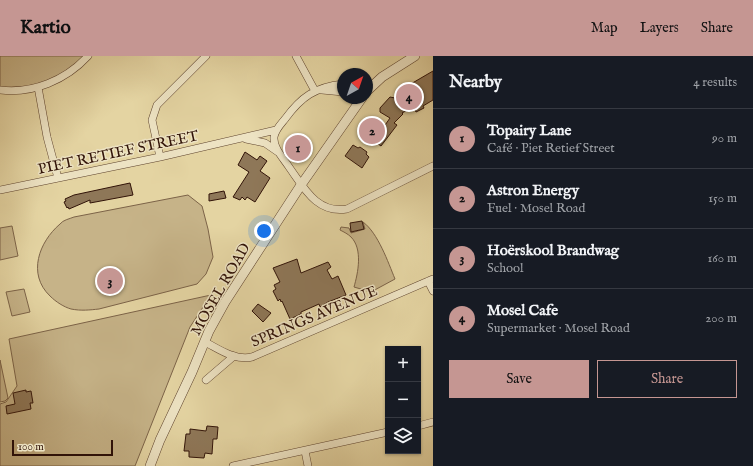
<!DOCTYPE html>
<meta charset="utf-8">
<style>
:root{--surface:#171b24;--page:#20242c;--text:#f1f3f6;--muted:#9ea1a6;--line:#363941;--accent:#c59692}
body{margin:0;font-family:"IM FELL English",serif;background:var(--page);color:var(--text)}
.controls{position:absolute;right:12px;bottom:12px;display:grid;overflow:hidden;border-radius:0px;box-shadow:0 1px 3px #0004}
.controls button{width:36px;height:36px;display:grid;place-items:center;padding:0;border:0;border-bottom:1px solid var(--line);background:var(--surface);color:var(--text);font:20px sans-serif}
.compass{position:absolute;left:337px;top:12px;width:36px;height:36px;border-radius:50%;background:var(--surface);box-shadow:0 1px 3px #0004;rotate:40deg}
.scale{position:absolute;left:12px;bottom:10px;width:101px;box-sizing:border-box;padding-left:4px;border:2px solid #311308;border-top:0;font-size:11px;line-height:14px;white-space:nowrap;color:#311308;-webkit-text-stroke:3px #ede3c3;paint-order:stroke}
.you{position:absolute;left:264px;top:175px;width:14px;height:14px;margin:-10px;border:3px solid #fff;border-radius:50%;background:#1a73e8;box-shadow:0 0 0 6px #1a73e833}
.badge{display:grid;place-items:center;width:26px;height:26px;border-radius:50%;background:var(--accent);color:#111;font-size:13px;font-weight:700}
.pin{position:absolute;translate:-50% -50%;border:2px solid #fff;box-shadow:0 1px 4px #0006}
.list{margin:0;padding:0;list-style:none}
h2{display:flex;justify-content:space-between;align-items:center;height:52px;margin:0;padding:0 16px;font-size:17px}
h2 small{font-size:13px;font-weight:400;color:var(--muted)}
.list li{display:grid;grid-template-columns:26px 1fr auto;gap:12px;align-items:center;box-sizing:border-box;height:60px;padding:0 16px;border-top:1px solid var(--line)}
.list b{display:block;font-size:15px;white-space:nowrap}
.list p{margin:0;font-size:13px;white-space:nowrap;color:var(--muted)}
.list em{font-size:13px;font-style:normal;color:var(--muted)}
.actions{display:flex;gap:8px;padding:12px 16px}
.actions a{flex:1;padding:9px 0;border:1px solid var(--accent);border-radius:0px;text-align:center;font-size:14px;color:var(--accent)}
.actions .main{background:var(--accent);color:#111}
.icon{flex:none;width:22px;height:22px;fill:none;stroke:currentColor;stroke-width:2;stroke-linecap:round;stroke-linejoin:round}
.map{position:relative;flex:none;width:433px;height:410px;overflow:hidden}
header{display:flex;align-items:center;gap:24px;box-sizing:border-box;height:56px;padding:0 20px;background:var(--accent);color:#111}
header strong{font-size:19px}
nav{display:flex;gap:22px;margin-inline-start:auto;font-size:14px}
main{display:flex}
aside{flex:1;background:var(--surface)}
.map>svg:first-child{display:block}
</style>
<header>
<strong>Kartio</strong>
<nav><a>Map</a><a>Layers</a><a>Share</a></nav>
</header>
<main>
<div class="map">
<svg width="433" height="410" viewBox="0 0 433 410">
<rect width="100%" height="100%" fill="#e4d4a2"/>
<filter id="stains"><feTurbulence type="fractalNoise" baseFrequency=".005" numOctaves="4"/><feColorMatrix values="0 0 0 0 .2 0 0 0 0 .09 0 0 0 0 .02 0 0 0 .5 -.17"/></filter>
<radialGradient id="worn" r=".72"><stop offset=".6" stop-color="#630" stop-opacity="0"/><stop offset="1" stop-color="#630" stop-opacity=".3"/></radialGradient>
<!-- green -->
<path fill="#c6b388" stroke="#7c6348" d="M0,0h90l-39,29 -51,3z
M188,139l14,11 6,23 5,28 -7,17 -9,10 -98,25c-9,1 -18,2 -28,0 -7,-2 -15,-7 -21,-13 -23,-22 -11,-54 10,-72 3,-4 9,-5 14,-7z
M363,166c15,11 25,40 32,57l-24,13 -17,-5c4,-14 9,-38 -3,-50 -3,-3 -7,-5 -11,-7l1,-3 8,1 2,5 14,-4z
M12,170l6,30 -18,4v-32z
M24,233l6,23 -18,4 -6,-24z
M211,239l-21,32 -55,139h-135v-62l6,-2 11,-16 -8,-47z
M0,304l8,38 -3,3 -5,1z"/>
<!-- building -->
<path fill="#8e7758" stroke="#311308" d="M433,15v29l-10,6 1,2 -8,4 -2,-4 -2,1 -1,-1 -9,5 1,1 -9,9 3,2 -16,21 -7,-5 1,-2 -14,-10 6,-8 14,10 9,-13 -10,-6v-4l10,-11 10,2 -3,-7z
M292,83l17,12 -4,6 -19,-11z
M353,89l5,3 2,-1 7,5 -1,2 3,3 -7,11 -17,-12z
M245,96l12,8 3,-4 7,5 -7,10 10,7 -15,24 -8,-5 -2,3 -3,-3 -2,3 -7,-3 16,-25 -11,-7z
M130,127l3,12 -43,8v-3l-21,9 -1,-2 -1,1 -3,-6 2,-1 -1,-2 9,-4z
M224,135l2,7 -17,3v-7z
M362,165l2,8 -13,3 -1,-9z
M297,203l4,14 27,-11 3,5 -4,3 5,9 6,-3 8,19 -18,7 -8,5 -1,-3 -18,8v2l-11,5 -8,-18 -1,1 -1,-3 -2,2 -5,-10 3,-2 -2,-4 6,-3 -7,-14z
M258,248l13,9 -8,9 -11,-11z
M26,334v2l5,-1 2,12h-3l1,6 -24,5 -1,-8 9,-2 -2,-11z
M207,370l11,1 -1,12h-4l-1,15 -7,-1 -1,5 -15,-1v-6h-5l2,-17h4v-5l16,2z"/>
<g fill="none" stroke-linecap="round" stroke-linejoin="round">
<!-- minor casing -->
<g stroke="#5e432e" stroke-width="8">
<path id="minor" d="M296,0l19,35
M343,28c-28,3 -42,13 -58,35 -5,6 -10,11 -11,18 -1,11 10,22 15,30 15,21 28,47 58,42l86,-43
M38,31l9,50 11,41
M0,34c33,4 66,-10 88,-34
M322,34l21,2
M246,83l19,4 13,9
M160,101l-8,-37 5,-15 49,-49
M0,134l160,-33 116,-27
M428,225l5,10
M205,286c14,7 30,19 47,15l181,-78
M206,324l28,-24
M418,370l15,-4
M305,395l3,15
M233,410l155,-34"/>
</g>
<!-- tertiary casing -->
<g stroke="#5e432e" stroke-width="10">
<path id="tertiary" d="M367,35l15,-14 33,-21
M150,410l10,-26 32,-68 17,-41 16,-29 76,-117 61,-87"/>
</g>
<!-- minor -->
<use href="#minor" stroke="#ede3c3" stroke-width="7"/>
<!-- tertiary -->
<use href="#tertiary" stroke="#ede3c3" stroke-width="9"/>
</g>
<g text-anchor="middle" stroke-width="3" stroke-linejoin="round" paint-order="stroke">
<!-- street labels -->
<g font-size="15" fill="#311308" stroke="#ede3c3">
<text transform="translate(118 96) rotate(-12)" y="5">PIET RETIEF STREET</text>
<text transform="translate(220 233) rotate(-60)" y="5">MOSEL ROAD</text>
<text transform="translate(314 260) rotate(-23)" y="5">SPRINGS AVENUE</text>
</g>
</g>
<rect width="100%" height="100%" filter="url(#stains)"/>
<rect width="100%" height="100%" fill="url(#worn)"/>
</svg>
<div class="controls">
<button>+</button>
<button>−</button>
<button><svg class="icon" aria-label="layers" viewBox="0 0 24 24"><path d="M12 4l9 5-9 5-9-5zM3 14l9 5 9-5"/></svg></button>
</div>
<svg class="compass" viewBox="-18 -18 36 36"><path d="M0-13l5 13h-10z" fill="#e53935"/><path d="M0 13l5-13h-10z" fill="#9ea1a6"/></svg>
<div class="scale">100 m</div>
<div class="you"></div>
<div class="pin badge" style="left:298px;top:92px">1</div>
<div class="pin badge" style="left:372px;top:75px">2</div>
<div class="pin badge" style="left:110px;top:225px">3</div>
<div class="pin badge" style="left:409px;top:41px">4</div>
</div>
<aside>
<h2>Nearby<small>4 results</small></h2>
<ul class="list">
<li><span class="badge">1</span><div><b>Topairy Lane</b><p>Café · Piet Retief Street</p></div><em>90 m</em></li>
<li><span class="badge">2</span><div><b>Astron Energy</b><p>Fuel · Mosel Road</p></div><em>150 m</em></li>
<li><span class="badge">3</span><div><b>Hoërskool Brandwag</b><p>School</p></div><em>160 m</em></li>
<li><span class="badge">4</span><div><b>Mosel Cafe</b><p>Supermarket · Mosel Road</p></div><em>200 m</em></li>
</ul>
<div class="actions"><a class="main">Save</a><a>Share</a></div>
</aside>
</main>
